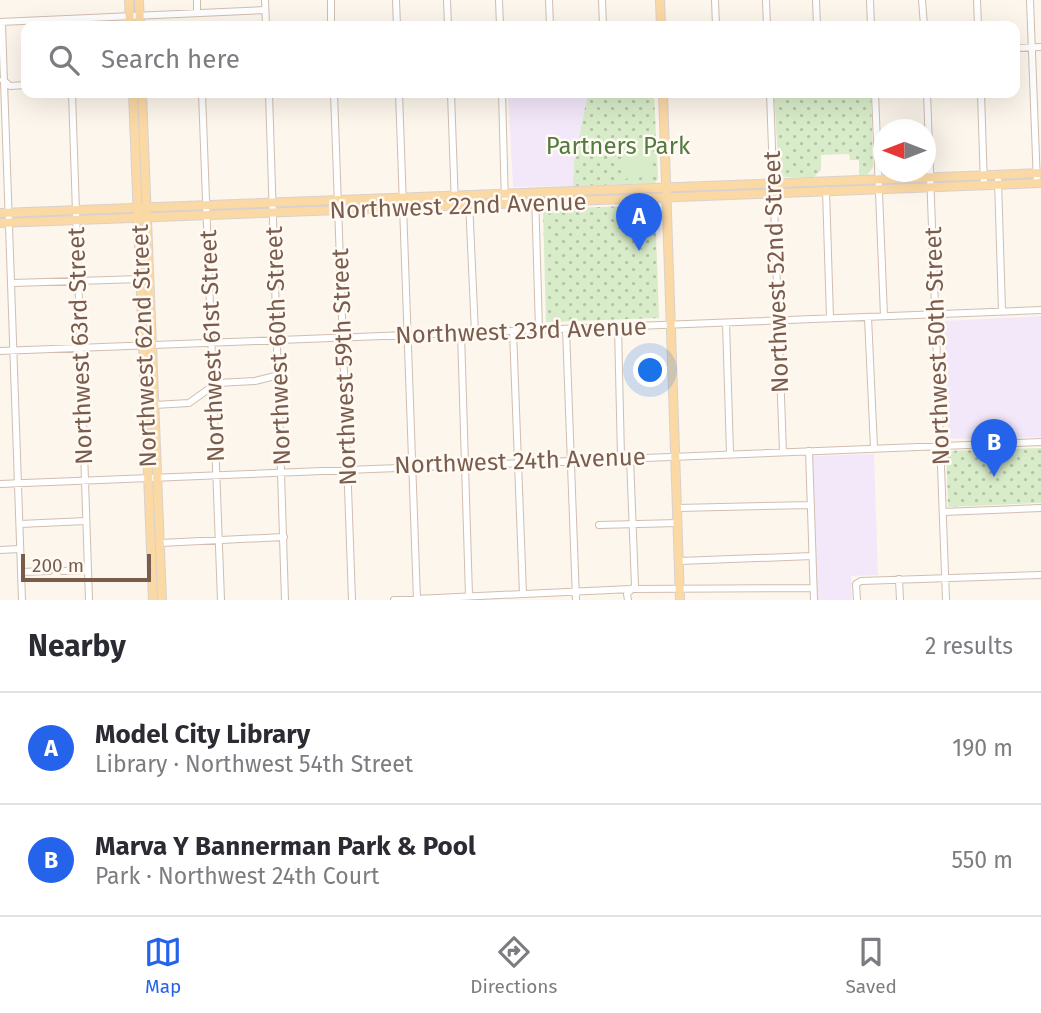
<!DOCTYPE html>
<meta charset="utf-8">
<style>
:root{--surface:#fff;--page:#f7f7f7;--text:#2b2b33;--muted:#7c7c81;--line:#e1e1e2;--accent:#2563eb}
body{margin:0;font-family:"Fira Sans",sans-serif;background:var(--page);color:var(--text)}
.compass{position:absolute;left:873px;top:119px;width:63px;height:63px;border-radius:50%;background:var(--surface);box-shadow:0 7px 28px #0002;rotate:270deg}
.scale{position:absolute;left:21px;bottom:18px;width:130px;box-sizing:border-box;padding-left:7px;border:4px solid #7a5c4d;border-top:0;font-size:19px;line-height:24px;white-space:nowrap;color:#7a5c4d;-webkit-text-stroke:5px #fffaf3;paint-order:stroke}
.you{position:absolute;left:651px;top:371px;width:24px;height:24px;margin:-18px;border:5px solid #fff;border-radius:50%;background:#1a73e8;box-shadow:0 0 0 10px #1a73e833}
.badge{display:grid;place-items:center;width:46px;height:46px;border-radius:50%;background:var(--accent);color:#fff;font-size:23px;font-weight:700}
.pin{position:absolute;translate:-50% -58px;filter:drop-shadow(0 2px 4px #0008)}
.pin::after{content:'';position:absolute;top:37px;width:24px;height:21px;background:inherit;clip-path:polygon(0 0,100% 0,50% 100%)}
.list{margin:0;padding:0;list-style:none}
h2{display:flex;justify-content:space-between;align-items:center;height:91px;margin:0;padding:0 28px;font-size:30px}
h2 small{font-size:23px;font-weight:400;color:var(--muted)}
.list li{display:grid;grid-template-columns:46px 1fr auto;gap:21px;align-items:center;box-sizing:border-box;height:112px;padding:0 28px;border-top:2px solid var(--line)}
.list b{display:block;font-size:26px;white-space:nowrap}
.list p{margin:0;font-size:23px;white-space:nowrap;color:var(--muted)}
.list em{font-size:23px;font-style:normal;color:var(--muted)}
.icon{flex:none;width:38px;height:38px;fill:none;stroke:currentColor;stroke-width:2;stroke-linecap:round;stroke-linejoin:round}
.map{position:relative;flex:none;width:1041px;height:600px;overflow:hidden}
.search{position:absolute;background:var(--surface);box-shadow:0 7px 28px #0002;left:21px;right:21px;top:21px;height:77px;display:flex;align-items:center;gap:18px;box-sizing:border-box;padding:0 24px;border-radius:14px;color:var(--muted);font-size:26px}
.sheet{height:315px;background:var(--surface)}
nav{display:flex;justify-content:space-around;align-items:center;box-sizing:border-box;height:98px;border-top:2px solid var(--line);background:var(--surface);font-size:19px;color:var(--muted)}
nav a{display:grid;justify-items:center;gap:4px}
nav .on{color:var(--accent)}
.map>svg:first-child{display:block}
</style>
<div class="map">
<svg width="1041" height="600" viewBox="0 0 1041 600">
<defs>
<pattern id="grass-dots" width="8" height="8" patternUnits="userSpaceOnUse" patternTransform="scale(1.75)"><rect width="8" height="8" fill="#d8ecc9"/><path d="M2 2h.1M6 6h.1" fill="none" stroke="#b4c2a5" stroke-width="1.8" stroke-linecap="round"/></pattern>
</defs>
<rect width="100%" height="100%" fill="#fdf6ec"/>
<!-- education -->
<path fill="#f3e8fa" d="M508,93h80l-14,69 -1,24 -60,1z
M1041,316v121l-93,2 -4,-118z
M874,454l4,121 -27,1 1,24h-35l-5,-144z"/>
<!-- grass -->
<path fill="url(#grass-dots)" d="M588,93h66l4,86 -3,4 -82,3 1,-24z
M774,93h97l2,74 -6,8h-8v-15h-9l-1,-6 -28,1v15l-7,7h-35z
M655,205l4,113 -113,4 -3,-113z
M1041,448v55l-93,4 -2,-56z"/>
<!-- pitch -->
<path fill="#d8ecc9" d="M642,146l10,3 1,27 -29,3c-8,-17 -1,-30 18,-33z"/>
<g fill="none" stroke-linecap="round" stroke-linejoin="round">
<!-- minor casing -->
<g stroke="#d1beb0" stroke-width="8">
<path id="minor" d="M265,0l1,26
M331,0v26
M396,0l1,26
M447,0l1,26
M499,0l1,26
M549,0l1,26
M602,0l1,26
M715,0l1,26
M766,0l1,26
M816,0l1,26
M870,0l1,26
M922,0l2,26
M977,0l1,26
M1030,0l7,184
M197,11v-11
M0,22l265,-12
M2,24l20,576
M1015,48l26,-1
M3,80l7,6 16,-1
M72,93l17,507
M202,93l19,507
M269,93l16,507
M334,93l18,507
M399,93l18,507
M451,93l4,113
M502,93l3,111
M770,93l13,359
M875,93l9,223
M927,93l19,507
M981,93l3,93
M998,180l4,131
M826,190l4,128
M535,193l4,137
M469,201l6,132
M13,283l128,-4
M868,317l6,131
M726,323l4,130
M618,327l3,130
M566,329l10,271
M513,331l10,263
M461,333l8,263
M0,351l1041,-41
M154,405l35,-2 28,-20 38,-2 24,-6
M809,451l5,149
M0,484l1041,-42
M677,508l134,-3
M943,512l98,-4
M20,524l66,-3
M599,525l79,-2
M160,543l124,-6
M0,550l20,-1
M679,561l133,-5
M63,571l25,-1
M21,572l28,-1
M899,579l1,21
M394,600l237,-11 182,-1
M628,600l-1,-6 8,-8 -5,-129
M857,600l-1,-16 5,-3 180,-6"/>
</g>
<!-- major casing -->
<g stroke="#dad1cd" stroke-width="10">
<path id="major" d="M129,0l1,26
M139,0l1,26
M660,0l1,26
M133,93l20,507
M142,93l20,507
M663,93l17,507
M0,213l1041,-40
M0,223l1041,-40"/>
</g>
<!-- minor -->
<use href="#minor" stroke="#fff" stroke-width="6"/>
<!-- major -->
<use href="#major" stroke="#fbd9a5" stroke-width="8"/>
</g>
<g text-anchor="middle" stroke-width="5" stroke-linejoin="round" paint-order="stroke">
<!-- park labels -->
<g font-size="24" fill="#537a41" stroke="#fffaf3">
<text x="618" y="154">Partners Park</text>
</g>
<!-- street labels -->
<g font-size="24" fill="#7a5c4d" stroke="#fffaf3">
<text transform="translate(458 206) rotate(-2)" y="8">Northwest 22nd Avenue</text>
<text transform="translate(776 272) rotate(-92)" y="8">Northwest 52nd Street</text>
<text transform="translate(521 331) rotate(-2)" y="8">Northwest 23rd Avenue</text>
<text transform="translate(80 346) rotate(-92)" y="8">Northwest 63rd Street</text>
<text transform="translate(144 346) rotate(-92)" y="8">Northwest 62nd Street</text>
<text transform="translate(212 346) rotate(-92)" y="8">Northwest 61st Street</text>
<text transform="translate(278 346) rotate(-92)" y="8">Northwest 60th Street</text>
<text transform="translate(937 346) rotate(-92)" y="8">Northwest 50th Street</text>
<text transform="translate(344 367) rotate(-92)" y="8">Northwest 59th Street</text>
<text transform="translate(520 461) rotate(-2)" y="8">Northwest 24th Avenue</text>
</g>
</g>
</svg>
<svg class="compass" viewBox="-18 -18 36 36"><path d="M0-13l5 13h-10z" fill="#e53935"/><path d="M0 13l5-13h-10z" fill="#7c7c81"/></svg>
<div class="scale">200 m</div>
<div class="you"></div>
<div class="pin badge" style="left:639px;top:251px">A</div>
<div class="pin badge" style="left:994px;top:477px">B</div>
<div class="search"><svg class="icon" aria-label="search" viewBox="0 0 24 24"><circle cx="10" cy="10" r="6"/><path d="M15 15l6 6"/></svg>Search here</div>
</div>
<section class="sheet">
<h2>Nearby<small>2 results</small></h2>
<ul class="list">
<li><span class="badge">A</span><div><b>Model City Library</b><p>Library · Northwest 54th Street</p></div><em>190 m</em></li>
<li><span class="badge">B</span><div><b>Marva Y Bannerman Park &amp; Pool</b><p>Park · Northwest 24th Court</p></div><em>550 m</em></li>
</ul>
</section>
<nav>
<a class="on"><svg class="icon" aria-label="map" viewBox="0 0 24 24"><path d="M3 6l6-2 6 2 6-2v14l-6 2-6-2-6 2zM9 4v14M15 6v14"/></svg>Map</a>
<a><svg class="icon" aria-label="directions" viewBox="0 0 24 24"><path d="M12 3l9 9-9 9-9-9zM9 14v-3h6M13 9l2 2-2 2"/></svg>Directions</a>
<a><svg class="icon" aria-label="saved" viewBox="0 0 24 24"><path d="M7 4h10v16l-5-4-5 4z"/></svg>Saved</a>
</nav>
